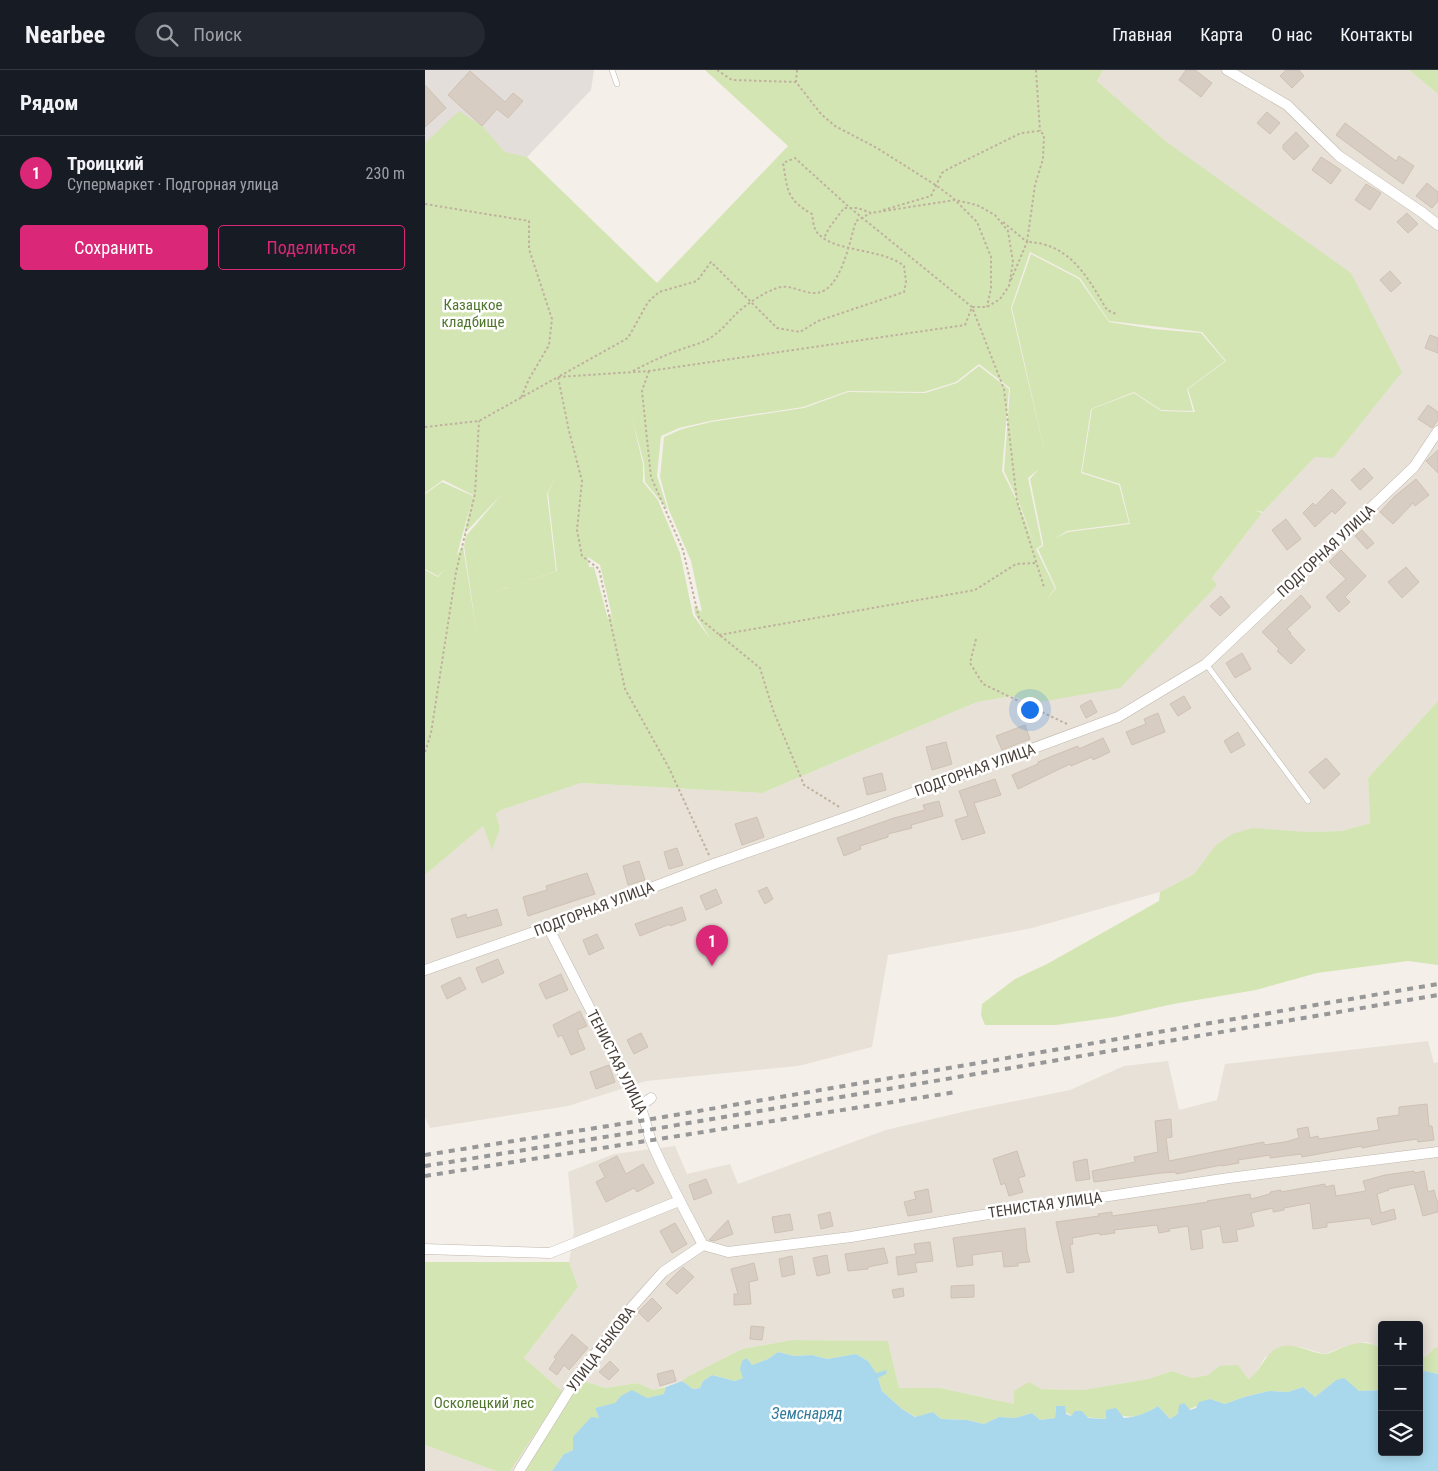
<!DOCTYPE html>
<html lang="ru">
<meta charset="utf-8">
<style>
:root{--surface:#171b24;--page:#242831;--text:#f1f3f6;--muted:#9ea1a6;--line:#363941;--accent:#db2777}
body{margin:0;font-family:"Roboto Condensed",sans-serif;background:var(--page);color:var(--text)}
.controls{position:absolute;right:15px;bottom:15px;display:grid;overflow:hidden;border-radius:5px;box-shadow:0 2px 12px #0003}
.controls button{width:45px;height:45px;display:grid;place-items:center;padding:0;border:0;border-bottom:1px solid var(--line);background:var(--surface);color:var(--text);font:25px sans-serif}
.you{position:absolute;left:604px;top:639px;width:18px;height:18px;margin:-12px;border:4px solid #fff;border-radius:50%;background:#1a73e8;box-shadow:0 0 0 8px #1a73e833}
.badge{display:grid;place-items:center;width:32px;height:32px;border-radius:50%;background:var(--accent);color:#fff;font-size:16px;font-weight:700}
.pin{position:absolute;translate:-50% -41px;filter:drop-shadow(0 1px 2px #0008)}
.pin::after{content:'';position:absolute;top:26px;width:18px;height:15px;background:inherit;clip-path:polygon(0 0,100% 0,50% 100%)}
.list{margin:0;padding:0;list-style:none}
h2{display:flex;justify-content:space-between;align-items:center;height:65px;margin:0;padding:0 20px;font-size:21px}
h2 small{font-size:16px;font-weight:400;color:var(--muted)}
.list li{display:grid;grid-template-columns:32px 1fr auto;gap:15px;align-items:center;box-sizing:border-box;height:75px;padding:0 20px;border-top:1px solid var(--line)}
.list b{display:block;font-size:19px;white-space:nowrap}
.list p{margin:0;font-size:16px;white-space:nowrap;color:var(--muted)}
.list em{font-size:16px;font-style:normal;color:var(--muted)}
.actions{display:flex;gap:10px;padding:15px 20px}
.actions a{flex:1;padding:11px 0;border:1px solid var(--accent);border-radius:5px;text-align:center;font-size:18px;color:var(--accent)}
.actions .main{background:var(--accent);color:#fff}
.icon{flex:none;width:28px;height:28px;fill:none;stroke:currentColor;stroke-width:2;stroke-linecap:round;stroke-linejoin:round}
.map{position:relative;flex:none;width:1013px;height:1401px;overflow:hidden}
header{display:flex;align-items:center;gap:30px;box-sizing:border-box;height:70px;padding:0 25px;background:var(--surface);border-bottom:1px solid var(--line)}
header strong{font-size:24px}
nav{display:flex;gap:28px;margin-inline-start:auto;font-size:18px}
.search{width:350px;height:45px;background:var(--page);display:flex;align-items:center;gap:12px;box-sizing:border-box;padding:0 18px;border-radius:28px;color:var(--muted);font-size:19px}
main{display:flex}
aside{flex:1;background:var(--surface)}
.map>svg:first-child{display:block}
</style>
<header>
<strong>Nearbee</strong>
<div class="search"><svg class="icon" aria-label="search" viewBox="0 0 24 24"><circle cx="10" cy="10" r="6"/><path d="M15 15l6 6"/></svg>Поиск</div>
<nav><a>Главная</a><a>Карта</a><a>О нас</a><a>Контакты</a></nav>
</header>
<main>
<aside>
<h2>Рядом<small></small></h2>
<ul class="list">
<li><span class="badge">1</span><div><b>Троицкий</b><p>Супермаркет · Подгорная улица</p></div><em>230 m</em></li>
</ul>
<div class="actions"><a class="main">Сохранить</a><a>Поделиться</a></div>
</aside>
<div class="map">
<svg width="1013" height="1401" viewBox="0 0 1013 1401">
<rect width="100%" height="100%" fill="#f4efe9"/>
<!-- residential -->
<path fill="#e7e1d7" d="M678,0h306l29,24v607l-70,77 2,45 -28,8 -37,1 -90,14 -21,28 -34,18 -128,36 -144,27 -16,92 -74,19 -152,15 -78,25 -138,22 -5,-11v-242l58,-49 9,23 8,-20 -4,-15 5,-4 80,-27 181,10 215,-91 35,-6 22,7 183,-118 -5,-7 50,-65 53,-56 -147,-314 -71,-62z
M1003,971l6,22 4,-1v285l-4,1 -8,9h-7v-32h-37v23l-16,-6 -23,5 -18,7 -25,-7 -35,10 -10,18 -8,4 -28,-13 -11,9 -16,3 -20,-7 -24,8 -66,11 -41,-1 -27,15 -74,-16h-41l-11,-47 -96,-1 -50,9 -55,28 -5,4 -29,9 -15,-7 -33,5 -24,-8 -56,91h-15l53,-79 -39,-34 54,-71 -9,-25 5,-30 -6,-60 46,-18 61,-8 12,28 43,-10 8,20 148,-54 85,-20 99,-20 54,-24 44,-5 11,49 38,-10 8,-36z
M0,1375l71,26h-71z"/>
<!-- industrial -->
<path fill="#e3deda" d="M0,0h169l-3,20 -64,67 -102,-6z"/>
<!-- green -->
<path fill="#d4e5b4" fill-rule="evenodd" d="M280,0h398l-6,11 71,62 183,130 51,99 -69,86 -18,-1 -52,55 -9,-2 8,3 -50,65 5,7 -97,103 -86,15 -22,-7 -35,6 -215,91 -181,-10 -80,27 -5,4 4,15 -8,21 -9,-24 -58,49v-305l13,7 7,-8 -7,7 -13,-7v-75l17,-12 31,14 -16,59 6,-9 15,95 -14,-95 2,-10 36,-42 -38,40 9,-39 -30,-15 -18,13v-350l34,-32 23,15 23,26 22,5 130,126 131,-137zM605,182l50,26 29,43 93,11 24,29 -38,28 7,23 -34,-1 -27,-18 -42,16 -10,63 38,12 10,40 -62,8 -12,6 11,-7 62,-8 -10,-38 -38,-12 10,-64 43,-17 27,18 32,1 -6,-22 38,-28 -24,-28 -47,-4 -45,-7 -30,-43 -48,-25 -19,54 35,154 -36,-154zM554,294l31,24 -6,83 16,34 16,43 -17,-43 -17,-34 7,-82 -30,-23 -22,17 -32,10 -77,-1 -44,16 -93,14 -29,7 -18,8 -4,40 9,33 22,51 11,51 -8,-6 1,8 16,26 -18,-25 -13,-62 -22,-53 -15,-18v-18l-11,-46 12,45 1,19 23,28 -11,-34 4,-40 18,-8 31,-7 93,-14 45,-16 76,1 32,-10zM614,399l-9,10 13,64v3l-5,3 18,39 -11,14 10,-14 -19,-39 6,-4 -14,-67zM132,404l-9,19 9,78 -68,23 67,-23 -9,-77zM163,487l12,8 16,68 -5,-20 -3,6 -14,-52h-5z
M984,0h29v24z
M1013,631v264l-30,-4 -91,12 -61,17 -83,14 -58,13 -59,8h-71l-4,-10 1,-11 33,-25 32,-15 112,-63 1,-9 34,-18 21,-28 17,-12 21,-6 52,4 37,-1 28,-8 -2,-45z
M0,1192h144l9,25 -54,71 39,34 -53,79h-14l-71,-26z
M367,1270l96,1 11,47h41l74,16v-13l15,-9 12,7 41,1 66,-11 24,-8 20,7 16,-3 11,-9 19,-1 10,14c14,-7 16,-27 32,-32 15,-5 34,8 46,7 5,-1 10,-4 15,-6 18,-6 23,-7 41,0v42l-23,1 -23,-11 -21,17 -12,-10 -15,5 -19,-1 -25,6 -19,7 -15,-5c-13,8 -27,12 -40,20l-12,-13c-22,13 -28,14 -52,4v9l-34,-3 -16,-10 -1,12 -15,2 -8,-7 -17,5 -16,-1 -15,7 -17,-4 -26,-1 -8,-7 -17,5 -14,-8 -20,-18 -4,-13 -10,-17 -12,-7 -29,5 -15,-4 -18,1 -16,-4 -10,7 -16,6 -5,-7 -3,20 -9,3 -23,-6 -9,6 -3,7 -7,1 -11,-8 5,-4 55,-28z
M1013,1277v27l-13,-3 -6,1v-15h7l8,-9z
M156,1310l24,8 33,-5 15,7 13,-3 -1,7 -18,4 -26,-2 -6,8 -20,4 4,10 -26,32 -9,4 -12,17h-27z"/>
<!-- water -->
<path fill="#a9d8ed" d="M353,1282l16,4 18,-1 15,4 29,-5 12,7 8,12 11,-3 -1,4 -8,4 4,13 20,18 13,8 18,-5 8,7 26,1 17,4 15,-7 16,1 17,-5 8,7 15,-2 1,-12h9l1,8 5,2 4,-5h7l6,7 18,1v-9l10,-2 8,10c13,-1 23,-5 34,-12l12,13 8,-5 1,-9 5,-2 6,7 6,-2 3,-6 11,-3 15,5 19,-7 25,-6 19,1 15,-5 12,10 21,-17 8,-2 15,13 23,-1v62h37v-80l6,-1 13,3v97h-886l12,-17 9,-4v-13l18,-20 8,1 -4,-10 20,-5 6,-7 11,-6 15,8 17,-4 2,-7 16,-6 11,8 7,-1 3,-7 9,-6 23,6 8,-3 -3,-9 2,-8 5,-3 5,7 16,-6z"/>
<!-- building -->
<path fill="#d8cdc2" stroke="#cfc1b3" d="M761,0h9l17,13 -11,14 -22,-17z
M861,0h13l5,6 -12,12 -12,-12z
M45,1l35,31 8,-9 10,8 -15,17 -11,-9 -15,17 -34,-31z
M0,15l21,23 -21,19z
M842,42l13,11 -10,11 -13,-11z
M920,53l51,38 3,-5 15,10 -11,18 -67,-49z
M871,62l13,14 -15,14 -11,-11v-4z
M896,87l20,13 -10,14 -19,-14z
M1002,113l11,9v9l-6,7 -16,-12z
M941,114l15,9 -11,17 -15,-10z
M982,143l11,11 -10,9 -11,-11z
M965,201l11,12 -10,9 -11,-12z
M1005,265l8,3v15l-13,-5z
M1003,335l10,7v8l-6,8 -14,-9z
M1013,380v23l-12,-12z
M939,398l9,10 -13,12 -9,-10z
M991,409l13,16 -14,11 -2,-3 -20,21 -13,-12 15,-16z
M907,419l14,14 -11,11 -3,-3 -17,16 -12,-14 10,-10 2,3z
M861,449l15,20 -14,11 -15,-20z
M937,460l12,13 -7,6 -12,-13z
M916,480l25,26 -21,21 5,5 -11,10 -13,-15 20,-18 -17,-17z
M981,497l13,15 -17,16 -14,-16z
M876,525l10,12 -24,22 4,4 -1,1 15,16 -14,14 -14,-13 2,-2 -17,-17z
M796,526l9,11 -10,9 -10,-10z
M817,583l9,16 -16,9 -9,-15z
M759,626l7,12 -13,8 -8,-12z
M666,630l6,12 -11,6 -6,-12z
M733,643l7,19 -33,13 -6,-13 20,-8 -2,-5z
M600,655l5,14 -28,11 -6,-14z
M813,662l7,13 -14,8 -7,-12z
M678,668l7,14 -17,8 -1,-3 -21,9 -1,-2 -52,25 -6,-14 26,-11v-2l17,-7 23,-9 1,3z
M521,672l6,22 -20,6 -6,-23z
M901,688l14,16 -16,15 -15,-17z
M457,703l4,17 -19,5 -4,-17z
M570,709l6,16 -27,8 11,30 -23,7 -7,-20 13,-4 -9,-25z
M514,731l4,15 -32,9 1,3 -24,6v3l-28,9 1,3 -17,7 -7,-18 57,-20 31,-8 -2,-5z
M332,747l7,20 -22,8 -7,-21z
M252,778l6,17 -14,4 -5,-17z
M214,791l6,19 -17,5 -5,-19z
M162,803l8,21 -67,22 -5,-19 24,-7 -1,-4z
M342,817l6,12 -8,5 -7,-13z
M291,819l6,14 -16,7 -6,-14z
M257,837l4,13 -16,6v-2l-30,12 -5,-12z
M72,839l5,16 -45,13 -6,-19 15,-5 1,4z
M172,864l7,14 -15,7 -6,-15z
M73,889l6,14 -22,10 -6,-15z
M136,904l7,16 -22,9 -7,-15z
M35,907l6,12 -19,10 -6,-13z
M155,941l7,15 -10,4 8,19 -14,6 -9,-20 -4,2 -5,-12z
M216,963l7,14 -14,7 -7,-14z
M184,995l6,17 -19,7 -6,-17z
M1002,1034l2,22h3l2,14 -16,2 -1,-3 -40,6 -15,3v-2l-60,11 -1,-3 -31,4v-3l-32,5 1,3 -17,3v-1l-46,9v-2l-15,1 -67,9 -2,-11 43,-9 -1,-5 24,-5 -3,-31 16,-2 1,18 -6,1 3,23 74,-15 21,-4v3l21,-3 14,-4 -2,-9 11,-2 2,11 8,-2 1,3 60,-9 -2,-12 22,-3v-8z
M592,1081l8,25 -7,2 5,14 -14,4 -4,-13 -4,2 -8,-26z
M192,1086l9,18 17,-10 11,19 -17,9 -3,-4 -28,14 -10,-20 9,-5 -6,-12z
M662,1089l3,20 -14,2 -3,-19z
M989,1101l1,2 9,-2 4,21 6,-2 4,14v8l-15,4 -9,-32 -26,5 1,1 -12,4 4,19 13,-4 2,10 -24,6 -2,-7 -43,5v4l-14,2 -3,-26 -26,5v2l-11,2v-4l-22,5 3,13 -18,4 2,11 -15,2 -3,-17 -19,4 2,18 -12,2 -3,-24 -19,3 1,2 -11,2 -2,-8 -43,5 1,3 -15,2 -1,-2 -27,5 1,6 -3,1 4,27 -7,1 -11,-51 43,-6 -1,-2 14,-2v4l96,-14 -1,-1 43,-7 1,5 19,-5v-2l11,-2v2l44,-8v3l9,-2 2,11 30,-5 -3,-10 22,-6z
M281,1109l6,14 -18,7 -5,-15z
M503,1119l4,23 -24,4 -4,-14 12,-3 -2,-7z
M405,1142l3,14 -12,3 -3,-14z
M365,1144l3,16 -18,3 -3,-16z
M303,1150l5,14 -19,7 -5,-1z
M250,1153l12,21 -15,9 -12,-22z
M600,1158l2,23 3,11 -12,1v3l-14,1 -2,-16 -30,4 1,10 -16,2 -4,-29z
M505,1172l3,19 -18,2 2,9 -19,3 -2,-18 20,-3 -2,-10z
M459,1178l4,15 -20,4v2l-20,2 -3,-17z
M402,1185l3,18 -13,3 -4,-18z
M367,1186l3,18 -13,3 -3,-18z
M329,1193l4,17 -9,2 2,22 -17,1v-11h4l-7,-25z
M258,1197l11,10 -17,17 -11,-10z
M549,1215v12l-23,1v-12z
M478,1218l1,8 -10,2 -2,-8z
M227,1228l10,10 -14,14 -10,-10z
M326,1256l13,1 -2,13 -12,-1z
M147,1264l16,14 -19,22 -5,-5 -7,10 -8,-6 7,-10 -2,-2z
M185,1291l9,9 -10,10 -10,-8z
M248,1300l3,11 -16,5 -3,-12z"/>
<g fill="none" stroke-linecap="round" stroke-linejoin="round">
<!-- service casing -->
<g stroke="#bfb6ac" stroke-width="6">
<path id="service" d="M187,0l5,14
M781,594l102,137"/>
</g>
<!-- minor casing -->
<g stroke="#bfb6ac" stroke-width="11">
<path id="minor" d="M802,0l60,35 52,51 84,57 15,12
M123,857l92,179c5,12 7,25 12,37 15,35 33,68 51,102l25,7 123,-15 125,-21 253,-38 209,-26
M0,900l123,-43 166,-63 139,-49 265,-98 88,-53 208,-197 24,-36
M215,1036l11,-8
M0,1179l125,4 129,-52
M94,1401l61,-98 52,-66 31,-35 40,-27"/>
</g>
<!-- path -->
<path stroke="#c0b09e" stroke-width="2" stroke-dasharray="2.5 2.5" stroke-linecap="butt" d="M292,0l15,10 64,2
M372,0l-1,12 25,32 14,12 42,22 60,38 16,12 24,24 14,35v31l-4,19
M611,0l4,61
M0,134l104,17v28l23,70 -3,26 -20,34 -8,19
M458,140l48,-14 11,-23 6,-4 73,-36 19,-2 4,4 -1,24 -8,26 -8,57c43,1 61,36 80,68l9,4
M578,152l24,20 -16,38
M208,301c17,-9 34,-17 52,-23 8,-3 18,-5 25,-10 10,-6 17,-15 25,-23 11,-11 28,-22 42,-27 16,-6 32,12 48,2 18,-11 25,-50 31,-69l15,-8
M224,301l-7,20 9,86 32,73 16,68 61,50 13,42 31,75 37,23
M0,357l54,-6 79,-44 91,-6 316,-46 7,-18h15l13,-8 9,-13 4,-24 -5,-31 -13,-16 -18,-10 -22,-5 -84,13 -13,-5h-14l-15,20 -5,10
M294,565l256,-45 41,-26 20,-1
M551,569l-6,24 13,21 84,40
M0,682l6,-19 25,-161 19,-78 4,-73
M284,785l-40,-87 -44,-79 -26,-120 -17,-13 -5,-26 5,-49 -13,-50 -11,-54 70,-39 20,-36 11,-10 38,-11 14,-19 66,66 23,4 18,-11 86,-29 2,-10 -2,-16c-23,-19 -77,-13 -89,-37 -2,-4 -2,-10 -3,-15 -26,-15 -24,-23 -29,-51l12,-5 54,49 123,100 32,82 13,112 27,86"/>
<!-- service -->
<use href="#service" stroke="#fff" stroke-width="5"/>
<!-- minor -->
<use href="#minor" stroke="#fff" stroke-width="10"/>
<!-- rail -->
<path stroke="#979797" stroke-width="4" stroke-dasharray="6 6" stroke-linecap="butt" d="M0,1085l221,-35 792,-136
M0,1096l223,-36 790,-135
M0,1106l531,-84"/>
</g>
<g text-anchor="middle" stroke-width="5" stroke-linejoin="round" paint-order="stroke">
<!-- park labels -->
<g font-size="15" fill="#50762e" stroke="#fff">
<text x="48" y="240">Казацкое<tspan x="48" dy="17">кладбище</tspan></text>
<text x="59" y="1338">Осколецкий лес</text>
</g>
<!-- street labels -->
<g font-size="15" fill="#473f38" stroke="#fff">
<text transform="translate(901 481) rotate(-43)" y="5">ПОДГОРНАЯ УЛИЦА</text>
<text transform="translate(550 700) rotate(-20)" y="5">ПОДГОРНАЯ УЛИЦА</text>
<text transform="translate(169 839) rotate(-21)" y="5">ПОДГОРНАЯ УЛИЦА</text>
<text transform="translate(192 992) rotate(63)" y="5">ТЕНИСТАЯ УЛИЦА</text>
<text transform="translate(620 1135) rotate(-8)" y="5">ТЕНИСТАЯ УЛИЦА</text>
<text transform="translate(176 1279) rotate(-53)" y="5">УЛИЦА БЫКОВА</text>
</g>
<!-- water labels -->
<g font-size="16" font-style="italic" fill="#327b9d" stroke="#fff">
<text x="382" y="1349">Земснаряд</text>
</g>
</g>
</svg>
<div class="controls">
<button>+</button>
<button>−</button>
<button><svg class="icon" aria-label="layers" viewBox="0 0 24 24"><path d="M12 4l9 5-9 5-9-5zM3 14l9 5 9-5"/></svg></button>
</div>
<div class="you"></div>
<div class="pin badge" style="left:287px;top:896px">1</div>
</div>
</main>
